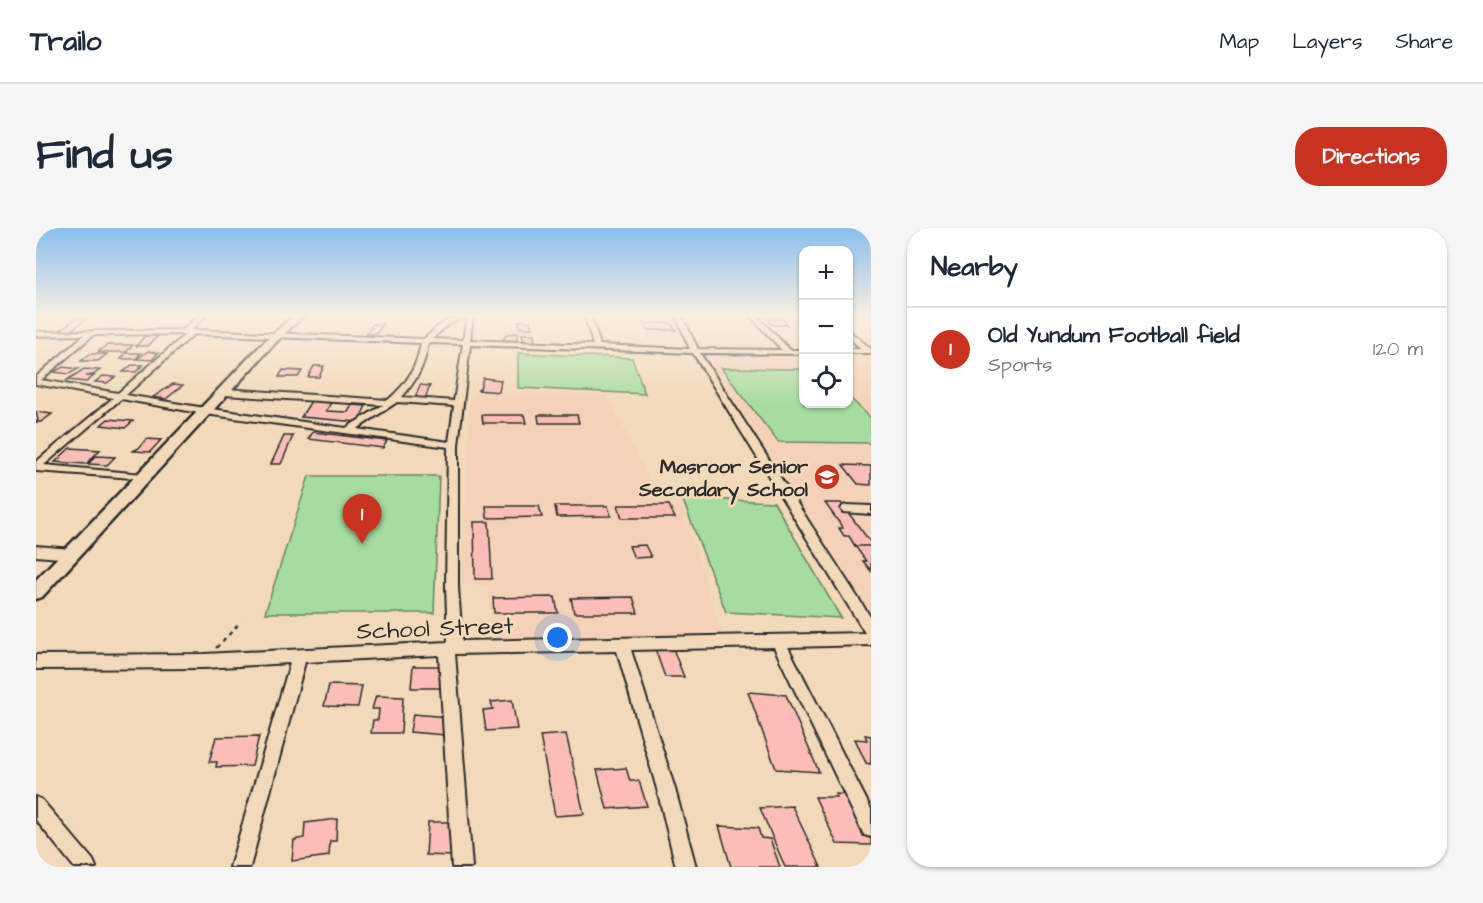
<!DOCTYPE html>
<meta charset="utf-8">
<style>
:root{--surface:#fff;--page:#f6f6f7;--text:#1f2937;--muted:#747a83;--line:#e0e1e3;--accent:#c8321e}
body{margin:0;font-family:"Architects Daughter",sans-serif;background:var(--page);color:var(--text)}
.controls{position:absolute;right:18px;top:18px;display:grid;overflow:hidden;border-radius:12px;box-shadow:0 2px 4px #0004}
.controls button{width:54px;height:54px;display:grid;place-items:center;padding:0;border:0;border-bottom:2px solid var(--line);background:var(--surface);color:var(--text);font:30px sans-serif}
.you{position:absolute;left:522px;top:410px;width:21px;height:21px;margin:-15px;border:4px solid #fff;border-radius:50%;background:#1a73e8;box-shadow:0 0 0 9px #1a73e833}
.badge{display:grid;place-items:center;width:39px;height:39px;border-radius:50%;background:var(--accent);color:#fff;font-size:20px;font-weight:700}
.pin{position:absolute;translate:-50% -50px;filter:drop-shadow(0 2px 3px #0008)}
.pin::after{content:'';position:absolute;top:32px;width:21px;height:18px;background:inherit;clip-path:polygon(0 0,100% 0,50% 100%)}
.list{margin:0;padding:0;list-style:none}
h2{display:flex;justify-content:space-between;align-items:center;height:78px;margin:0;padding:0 24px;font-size:26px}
h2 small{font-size:20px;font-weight:400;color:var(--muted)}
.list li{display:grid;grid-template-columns:39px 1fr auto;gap:18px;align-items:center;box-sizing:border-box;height:84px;padding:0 24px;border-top:2px solid var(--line)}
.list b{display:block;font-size:22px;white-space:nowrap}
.list p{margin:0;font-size:20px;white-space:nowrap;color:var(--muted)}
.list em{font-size:20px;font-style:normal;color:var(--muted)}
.icon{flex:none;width:33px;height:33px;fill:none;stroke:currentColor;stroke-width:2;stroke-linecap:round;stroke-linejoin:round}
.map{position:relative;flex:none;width:835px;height:639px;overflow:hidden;border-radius:24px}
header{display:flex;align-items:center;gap:36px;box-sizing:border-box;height:84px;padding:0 30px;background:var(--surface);border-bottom:2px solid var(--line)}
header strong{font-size:28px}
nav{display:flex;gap:33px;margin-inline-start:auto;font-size:21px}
.intro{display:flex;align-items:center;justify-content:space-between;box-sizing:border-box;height:144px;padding:0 36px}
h1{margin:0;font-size:42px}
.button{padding:15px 27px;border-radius:24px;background:var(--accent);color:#fff;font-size:21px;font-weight:700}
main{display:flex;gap:36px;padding:0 36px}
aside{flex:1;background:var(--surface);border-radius:24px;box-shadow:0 2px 4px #0004}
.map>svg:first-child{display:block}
</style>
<header>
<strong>Trailo</strong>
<nav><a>Map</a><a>Layers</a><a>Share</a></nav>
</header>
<div class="intro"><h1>Find us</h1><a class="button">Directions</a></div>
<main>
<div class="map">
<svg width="835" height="639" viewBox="0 0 835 639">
<rect width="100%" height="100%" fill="#f2d9b9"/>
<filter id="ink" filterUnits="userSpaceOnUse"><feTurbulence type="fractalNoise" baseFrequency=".0167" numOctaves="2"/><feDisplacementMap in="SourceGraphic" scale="12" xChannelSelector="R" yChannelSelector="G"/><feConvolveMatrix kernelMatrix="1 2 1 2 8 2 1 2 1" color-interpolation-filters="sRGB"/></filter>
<g filter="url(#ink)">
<!-- built -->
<path fill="#f4d1b8" d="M835,125v259l-167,-257 99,-1 1,50h44l1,-50z
M435,164l135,2 49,97 23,2 44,142 -230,9 -4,-59 -26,-1z"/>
<!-- green -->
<path fill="#a6dc9f" stroke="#688465" stroke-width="1.5" d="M482,125l114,5 13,36 -127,-6z
M685,140l82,1 1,35h44l1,-7 22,21v25l-93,-1z
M273,248h130l-5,137h-169z
M646,270l92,4 67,116 -115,-6z"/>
<!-- building -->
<path fill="#fabeb7" stroke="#2b2b2b" stroke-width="1.5" d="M40,90h11l-16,13h-12z
M731,91h16l4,6h-14z
M482,93h12l2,7h-12z
M607,95h28l5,7h-29z
M337,96h10l-7,10h-10z
M482,105l-2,8 -13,-1 4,-6z
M486,106h12l1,9 -12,-3z
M109,108h13l-10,10h-12z
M71,117h26l-7,7h-28z
M112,123l10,2 -6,7 -15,-1z
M90,125h15l-5,6h-15z
M54,126h17l-9,7h-17z
M96,137h11l-7,7h-13z
M278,138h10l-5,11h-11z
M27,139l15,2 -9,5 -15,-2z
M48,141l16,1 -7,5 -7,1h8l-8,6 -19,-2z
M247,142l19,1 -4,6h-19z
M67,148l12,1 -8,6 -12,-1z
M447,150l18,2 -2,12 -22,-2 3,-1z
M137,156l10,1 -17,14 -13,-2z
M384,157l10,1 -5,13 -10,-1z
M275,173l20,2 -5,8 22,1 4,-7 14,1 -8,16 -57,-5z
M0,184l16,2 -11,8h-5l2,-2z
M446,187h42l2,8h-43z
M502,187h39l2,8h-40z
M72,191l25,2 -8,7 -24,-3z
M277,204l74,9 -4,7 -75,-9z
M248,208h9l-12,28h-10z
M110,211l15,1 -11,12 -17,-1 6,-3z
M34,220l30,2 -14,14 -31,-2z
M60,228l19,1 -8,8 -19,-1z
M807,237l28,1v19l-13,-1z
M789,275h16l30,40v3h-16l-6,-10h-5l-5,-8h4z
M582,277h51l6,13h-53z
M450,278h53l3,11 -55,1z
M519,278h53l3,10 -54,1z
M438,294h15l3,57h-17z
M609,317l6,12 -17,1 -5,-12z
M819,318h16v25l-8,-10h3z
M519,369l3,16h-64l-1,-15z
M597,369l5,16h-64l-3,-15z
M619,421h18l11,28h-19z
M377,438h34l-4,22h-32z
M293,457l33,1 -4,21 -34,-1z
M712,464l38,3 33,77 -43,-3z
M340,468l27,1 -2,36h-30l2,-13h5l1,-11h-7z
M476,472l5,29 -31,2 -3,-21 10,-1 -2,-7z
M377,486l34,3 -2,18 -35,-3z
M530,506l18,80 -29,2 -15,-80z
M829,507l6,1v28l-5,-1 -11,-24 12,1z
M223,508l-7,30 -36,1 1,-5h-8l7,-25z
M590,540l4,13h9l8,25 -40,3 -10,-39z
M799,566l19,1 17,34v16l-34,-1 -22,-47h22z
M756,578l29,61h-36l-25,-59z
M301,591l-1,22h-6l-1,15 -37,5 2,-21 10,-2 1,-15z
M392,594h25l-1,34 -26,-1z
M683,598l39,2 3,10 9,1 10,28h-49z"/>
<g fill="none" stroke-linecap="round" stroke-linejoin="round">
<!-- street casing -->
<g stroke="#2b2b2b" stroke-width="4">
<path id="street" d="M162,88h7l-14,14 233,9c12,-11 24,-23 41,-23l-19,10 -14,13 31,1 4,-24h6l-3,24 123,5 -8,-29h6l9,29 90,4 -14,-33h6l16,33 84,1 -32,-34h7l33,34h14v4l-104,-1 171,265v27l-83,2 83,162v28l-7,-2 -90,-188 -143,3 44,139 21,78h-20l-19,-78 -40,-138 -162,3 17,213h-20l-13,-212 -134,7 -55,205h-20l60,-204 -86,5 -168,1v-14l168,-1 244,-12 -2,-55 2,-140 -243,-33 -84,-15 -77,66 99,9 5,3 -1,2 -111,-8v-9l77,-64 -77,-14v-7l48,-42 -48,1v-4l147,-2zM150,106l-68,59 -77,-13 52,-45zM158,106l227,9c-4,24 -14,41 -33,57l-164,-11 -4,3 4,3 159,10 -37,23 -141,-20 -79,-13zM392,115l35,1 -9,57 -52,-4c15,-17 23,-32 26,-54zM434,117l223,8 172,280 -403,8 -4,-54v-142zM361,174l57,4 -5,36 -92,-13z
M812,102l23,19v4h-23v-4h13l-13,-13z
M811,277l24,1v8l-28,-2 -2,-3 2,-3z
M0,318l36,3 4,2 2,3 -2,3 -4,2 -36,-3z
M0,569l6,3 51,60 3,7h-22l-38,-47z"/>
</g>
<!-- secondary casing -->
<g stroke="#2b2b2b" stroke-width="5">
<path id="secondary" d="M257,88h10l-30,29 -231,252 -6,2v-19l229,-239z"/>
</g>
<!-- path -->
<path stroke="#2b2b2b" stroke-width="2" stroke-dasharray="4.5 4.5" stroke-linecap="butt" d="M180,420l25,-26"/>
<!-- street -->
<use href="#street" fill="#f2d9b9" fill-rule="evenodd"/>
<!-- secondary -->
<use href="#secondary" fill="#f2d9b9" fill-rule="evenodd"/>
</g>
</g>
<!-- sky -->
<linearGradient id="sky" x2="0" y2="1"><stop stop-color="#8abeee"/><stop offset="0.49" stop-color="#f9eee0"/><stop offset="1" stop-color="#f9eee0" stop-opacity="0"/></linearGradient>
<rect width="835" height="178" fill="url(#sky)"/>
<!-- icons -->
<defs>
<g id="school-disc" transform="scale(1.35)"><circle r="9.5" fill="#c8321e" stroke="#f2d9b9"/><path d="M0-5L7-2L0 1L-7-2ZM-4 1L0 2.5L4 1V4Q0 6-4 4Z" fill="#fff"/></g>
</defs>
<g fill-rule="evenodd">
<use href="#school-disc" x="791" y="249"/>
</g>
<g text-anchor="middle" stroke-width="6" stroke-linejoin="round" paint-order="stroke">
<!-- poi labels -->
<g font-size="20" font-weight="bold" fill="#2b2b2b" stroke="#f2d9b9" text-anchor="end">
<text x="772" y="245">Masroor Senior<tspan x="772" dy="23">Secondary School</tspan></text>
</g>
<!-- near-street labels -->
<g font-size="24" fill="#2b2b2b" stroke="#f2d9b9">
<text transform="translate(399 400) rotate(-2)" y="8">School Street</text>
</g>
</g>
</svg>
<div class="controls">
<button>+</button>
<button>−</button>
<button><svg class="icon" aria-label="locate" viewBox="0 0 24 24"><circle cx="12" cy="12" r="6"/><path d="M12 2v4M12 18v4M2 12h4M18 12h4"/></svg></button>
</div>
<div class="you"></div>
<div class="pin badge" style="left:326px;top:316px">1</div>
</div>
<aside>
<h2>Nearby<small></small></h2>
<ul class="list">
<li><span class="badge">1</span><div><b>Old Yundum Football field</b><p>Sports</p></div><em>120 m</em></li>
</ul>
</aside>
</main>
